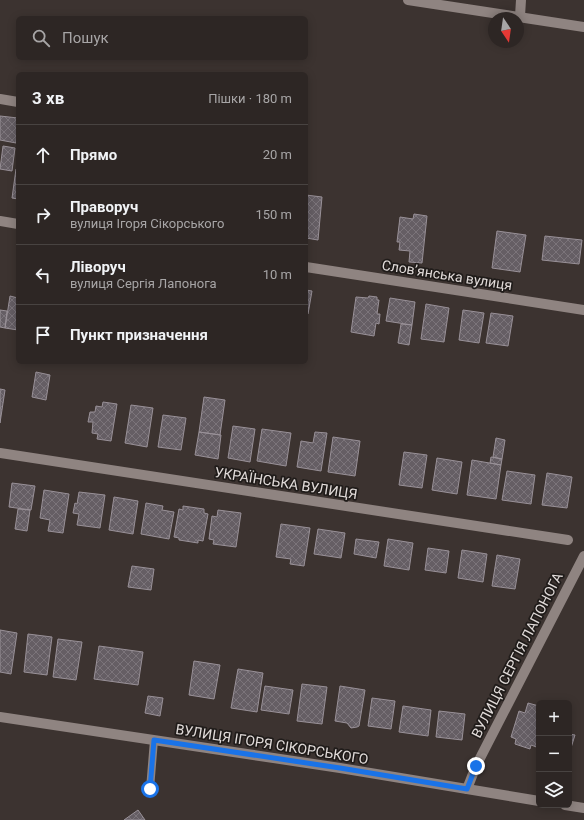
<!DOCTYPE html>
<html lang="uk">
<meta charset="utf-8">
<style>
:root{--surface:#2d2624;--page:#352e2c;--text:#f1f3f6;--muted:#a7a5a6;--line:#484341}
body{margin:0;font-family:Roboto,sans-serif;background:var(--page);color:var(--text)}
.controls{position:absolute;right:12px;bottom:12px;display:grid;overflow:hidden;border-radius:6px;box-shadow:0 2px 10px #0003}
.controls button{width:36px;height:36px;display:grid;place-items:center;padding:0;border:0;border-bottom:1px solid var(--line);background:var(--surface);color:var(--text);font:20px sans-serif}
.compass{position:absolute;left:488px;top:12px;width:36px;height:36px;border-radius:50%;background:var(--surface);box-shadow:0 2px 10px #0003;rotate:167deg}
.stop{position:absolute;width:12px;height:12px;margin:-9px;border:3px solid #1a73e8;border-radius:50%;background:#fff}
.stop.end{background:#1a73e8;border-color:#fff;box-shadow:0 1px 4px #0008}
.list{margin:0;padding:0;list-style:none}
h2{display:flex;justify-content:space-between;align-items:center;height:52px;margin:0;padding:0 16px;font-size:17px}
h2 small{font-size:13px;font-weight:400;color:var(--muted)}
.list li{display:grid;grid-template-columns:26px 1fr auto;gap:12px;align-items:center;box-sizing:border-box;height:60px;padding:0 16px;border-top:1px solid var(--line)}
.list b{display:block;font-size:15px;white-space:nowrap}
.list p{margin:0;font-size:13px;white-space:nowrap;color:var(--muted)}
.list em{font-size:13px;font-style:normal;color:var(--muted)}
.icon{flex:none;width:22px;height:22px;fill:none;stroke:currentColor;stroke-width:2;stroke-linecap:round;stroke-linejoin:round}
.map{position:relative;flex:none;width:584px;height:820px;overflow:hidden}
.search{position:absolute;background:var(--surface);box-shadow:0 2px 10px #0003;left:16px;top:16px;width:292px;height:44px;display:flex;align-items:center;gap:10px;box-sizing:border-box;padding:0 14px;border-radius:6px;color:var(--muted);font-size:15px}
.panel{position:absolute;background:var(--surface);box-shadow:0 2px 10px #0003;left:16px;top:72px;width:292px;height:292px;border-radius:6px}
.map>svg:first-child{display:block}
</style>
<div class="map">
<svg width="584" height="820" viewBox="0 0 584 820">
<defs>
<pattern id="building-cross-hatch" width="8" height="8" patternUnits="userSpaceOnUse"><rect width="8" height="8" fill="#655e64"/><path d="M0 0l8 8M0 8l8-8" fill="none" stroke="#7b747a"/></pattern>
</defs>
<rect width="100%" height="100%" fill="#3c3330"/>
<!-- building -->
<path fill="url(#building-cross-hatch)" stroke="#999198" d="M0,116l18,2 -2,25 -16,-3z
M3,146l12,2 -3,23 -12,-2z
M16,169h2v30l-6,-1z
M306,195l16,2 -4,43 -12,-2z
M414,214l13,2 -5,47 -13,-1 1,-11 -11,-1 1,-8h-3l3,-25 13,2z
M497,231l29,4 -6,37 -28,-4z
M545,236l37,4 -3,24 -37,-4z
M306,290l6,1 -4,23h-2z
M10,296l8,2v32l-13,-2z
M369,296l8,1v3h2l-2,14h3l-1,10 -3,-1 -2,13 -23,-4 5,-35 12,1z
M390,298l25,4 -3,23 -26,-4z
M426,304l23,4 -5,34 -23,-3z
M0,310l7,1 -2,17 -5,-1z
M463,310l21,3 -5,30 -20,-3z
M491,313l22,3 -5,30 -22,-3z
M401,324l11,1 -3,20 -11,-2z
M36,372l14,3 -4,25 -14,-3z
M0,389l5,1 -5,33z
M204,397l21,3 -5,35 -21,-3z
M103,402l14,2 -6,37 -14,-2 1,-5 -6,-1 1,-11h-5l2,-10h5l1,-6 6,1z
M131,405l22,3 -6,39 -22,-4z
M163,415l23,3 -5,32 -23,-3z
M233,426l22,3 -5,33 -22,-4z
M262,429l29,4 -5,33 -29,-5z
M199,432l22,3 -3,24 -23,-4z
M315,432l12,1 -6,38 -24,-4 4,-26 12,2z
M333,437l27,4 -5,35 -27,-4z
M496,438l9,2 -3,19 -9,-2z
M404,452l23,3 -5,33 -23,-3z
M491,457l11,2 -1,6 -11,-2z
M437,458l25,4 -5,32 -25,-4z
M472,460l29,5 -5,34 -29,-4z
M507,471l28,4 -4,29 -29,-4z
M547,473l25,4 -5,31 -25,-3z
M12,483l23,3 -4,24 -22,-3z
M44,490l25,4 -6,39 -15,-2 2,-11 -10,-2z
M79,492l26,3 -5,33 -23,-3 2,-11 -6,-1 2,-10 2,1z
M114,497l24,4 -5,33 -24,-4z
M146,503l17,3 -1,4 12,2 -5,27 -28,-5z
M183,506l21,3v4l4,1 -5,27 -5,-1v3l-19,-3v-2l-5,-1 5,-28 4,1z
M18,509l12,1 -3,21 -12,-2z
M218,510l23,3 -5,34 -23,-3 1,-4 -5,-1 3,-23 5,1z
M281,524l29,4 -6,38 -14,-2 1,-5 -15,-2z
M318,529l27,4 -4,25 -27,-4z
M356,539l23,3 -3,16 -22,-4z
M388,539l25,4 -4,27 -25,-4z
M428,548l21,3 -3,22 -21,-3z
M462,550l25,4 -4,28 -25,-4z
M497,555l23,4 -5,30 -23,-3z
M132,566l22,3 -3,21 -23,-3z
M0,630l17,3 -6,41 -11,-2z
M28,634l24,3 -5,38 -23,-3z
M58,639l24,3 -6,38 -23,-3z
M99,646l44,6 -5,33 -44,-6z
M194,661l26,4 -6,34 -25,-4z
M238,669l25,4 -6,39 -26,-4z
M302,684l25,3 -5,37 -25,-3z
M265,686l28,4 -4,24 -28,-4z
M340,686l25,4 -6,36 -2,1 -6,1 -4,-5 -12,-2z
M148,696l15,2 -3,18 -15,-3z
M372,698l23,3 -4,28 -23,-3z
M528,703l11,3v42l-8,-3 -1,4 -15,-5 1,-5 -5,-2 8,-26 6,2z
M403,706l28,4 -3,26 -29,-4z
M439,711l26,3 -3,26 -26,-3z
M569,734l6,1 -5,16 -1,-1z
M138,810l7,10h-21z"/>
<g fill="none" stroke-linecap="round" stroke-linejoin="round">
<!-- service -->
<path stroke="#8f8481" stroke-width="8" d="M150,789l4,-49"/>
<!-- minor -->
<path stroke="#8f8481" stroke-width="10" d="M520,16l1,-16
M0,99l18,3
M0,221l18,3
M306,267l278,43
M0,453l568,87
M467,789l9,-23 108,-210"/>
<!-- tertiary -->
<path stroke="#8f8481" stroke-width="10" d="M408,0l176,27
M0,717l340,51 199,33
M565,805l19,3"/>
</g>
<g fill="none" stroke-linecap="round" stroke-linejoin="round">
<!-- route -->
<path stroke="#1a73e8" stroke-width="5" d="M150,789l4,-49 186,28 127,21 9,-23"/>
</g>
<g text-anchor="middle" stroke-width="3.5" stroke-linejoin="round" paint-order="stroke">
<!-- street labels -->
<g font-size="14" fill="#e1dbd9" stroke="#201c1a">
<text transform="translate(447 275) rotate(9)" y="5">Словʼянська вулиця</text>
<text transform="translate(286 483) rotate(9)" y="5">УКРАЇНСЬКА ВУЛИЦЯ</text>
<text transform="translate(517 655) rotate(-63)" y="5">ВУЛИЦЯ СЕРГІЯ ЛАПОНОГА</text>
<text transform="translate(272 744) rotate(9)" y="5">ВУЛИЦЯ ІГОРЯ СІКОРСЬКОГО</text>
</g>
</g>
</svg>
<div class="controls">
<button>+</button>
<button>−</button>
<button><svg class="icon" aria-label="layers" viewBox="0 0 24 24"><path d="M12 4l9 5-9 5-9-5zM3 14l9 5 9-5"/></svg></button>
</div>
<svg class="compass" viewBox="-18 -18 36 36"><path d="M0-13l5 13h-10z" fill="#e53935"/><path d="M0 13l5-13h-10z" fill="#a7a5a6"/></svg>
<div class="stop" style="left:150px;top:789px"></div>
<div class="stop end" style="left:476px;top:766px"></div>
<div class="search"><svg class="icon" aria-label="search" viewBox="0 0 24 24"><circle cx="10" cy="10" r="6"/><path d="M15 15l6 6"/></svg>Пошук</div>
<section class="panel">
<h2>3 хв<small>Пішки · 180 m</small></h2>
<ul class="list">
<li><svg class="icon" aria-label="ahead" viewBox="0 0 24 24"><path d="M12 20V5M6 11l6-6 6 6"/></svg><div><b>Прямо</b></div><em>20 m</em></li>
<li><svg class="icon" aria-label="right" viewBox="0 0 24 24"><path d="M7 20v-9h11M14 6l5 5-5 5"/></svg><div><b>Праворуч</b><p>вулиця Ігоря Сікорського</p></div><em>150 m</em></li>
<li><svg class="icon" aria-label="left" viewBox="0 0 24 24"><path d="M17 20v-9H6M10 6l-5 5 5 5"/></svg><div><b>Ліворуч</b><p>вулиця Сергія Лапонога</p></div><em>10 m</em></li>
<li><svg class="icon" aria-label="arrive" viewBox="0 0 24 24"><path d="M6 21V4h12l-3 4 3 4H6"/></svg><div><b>Пункт призначення</b></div></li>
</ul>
</section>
</div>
